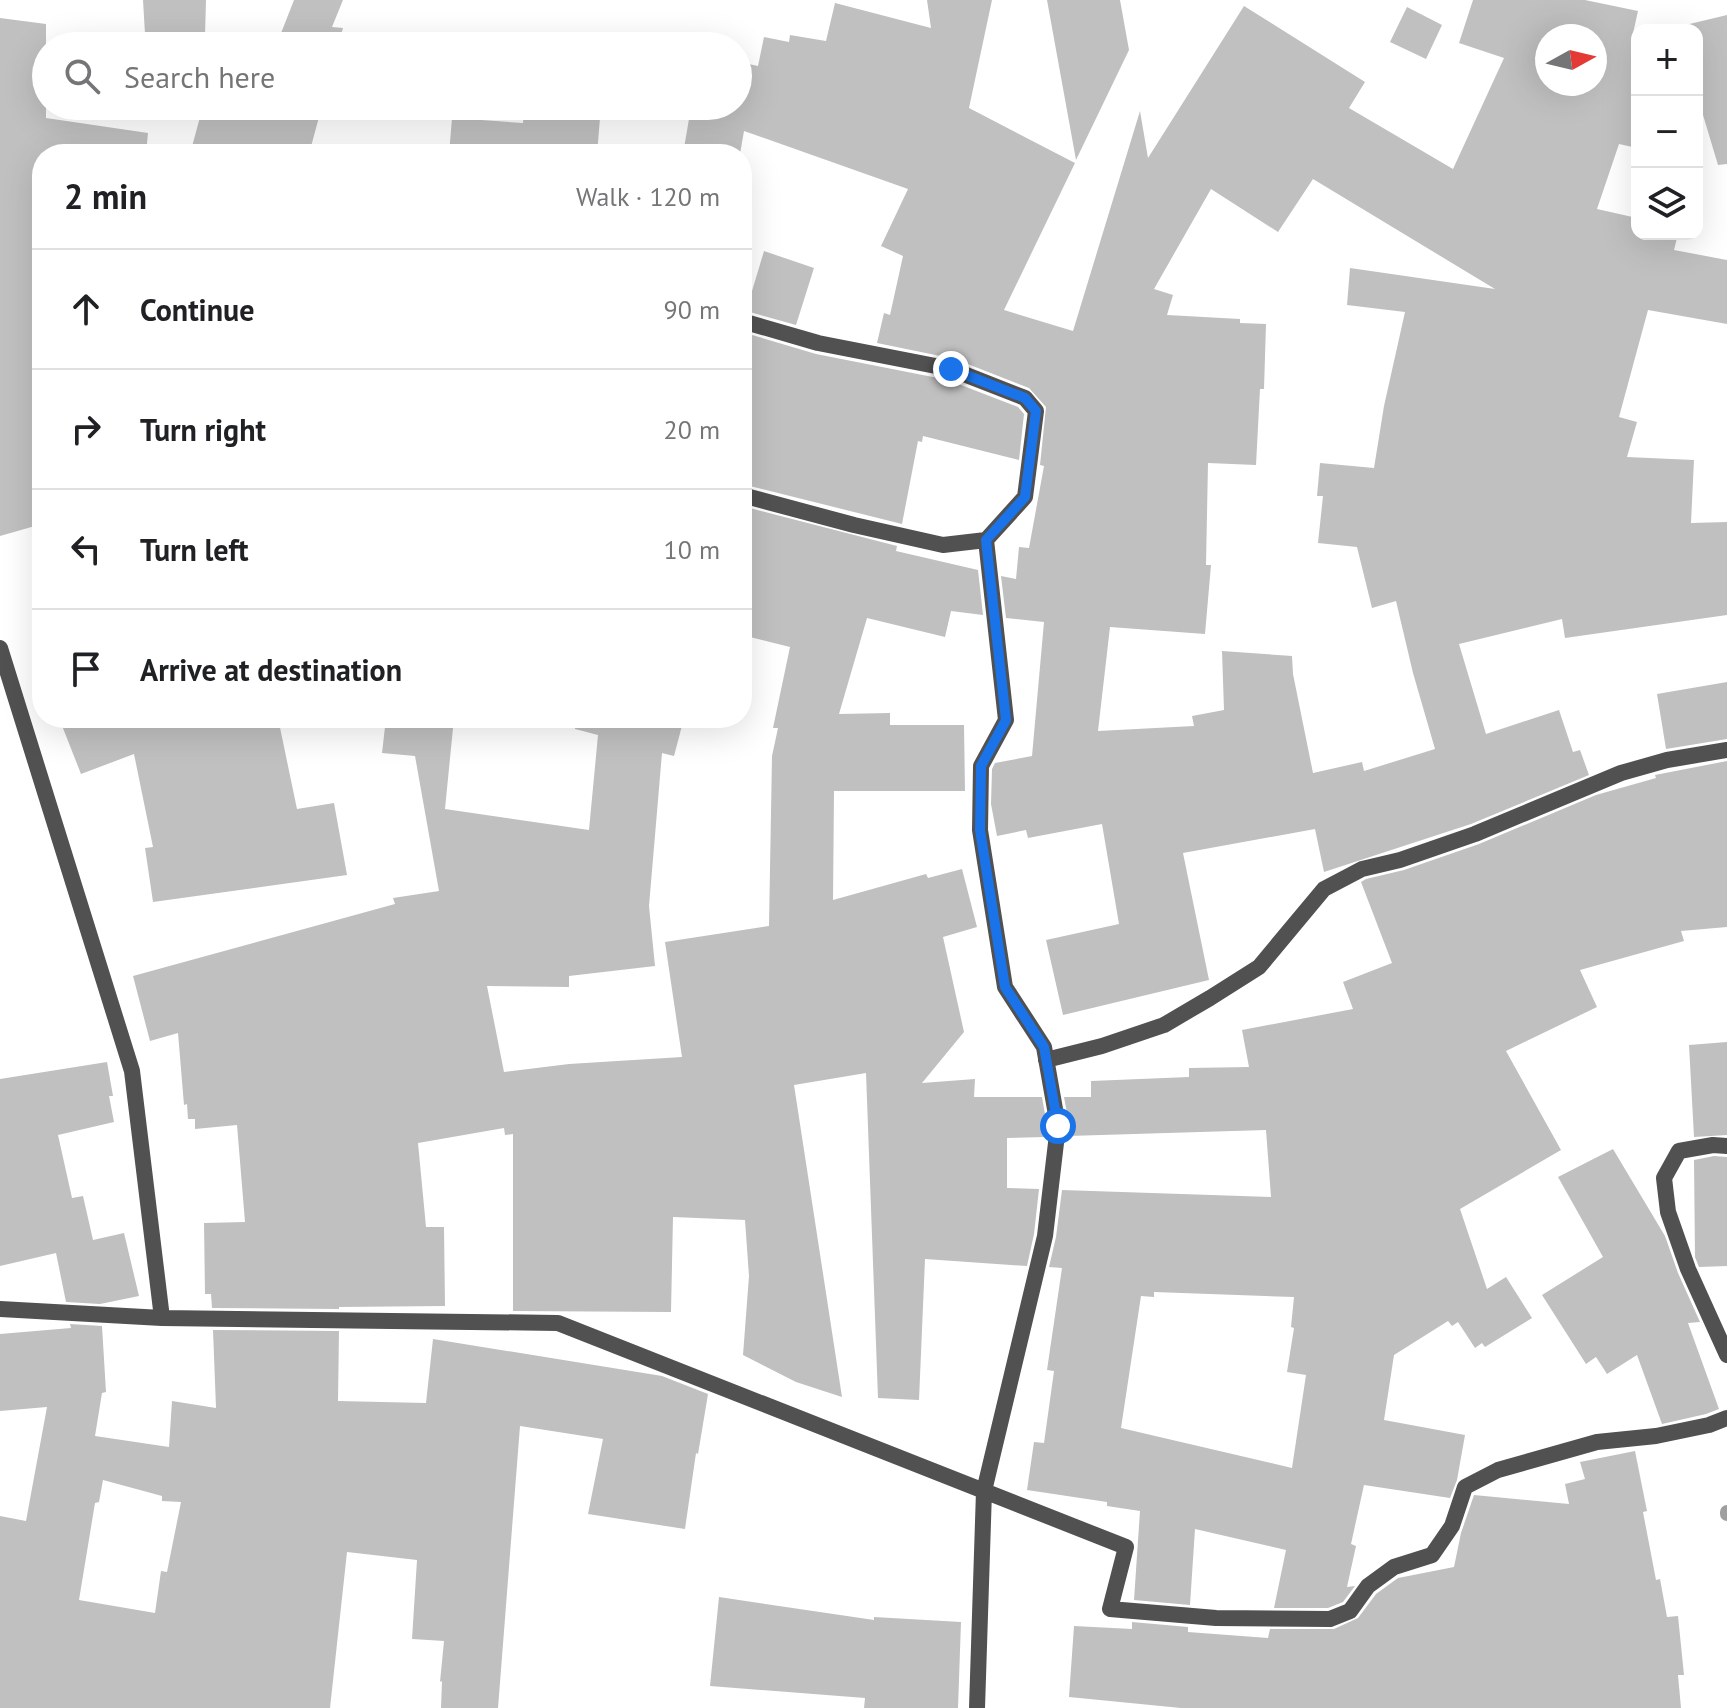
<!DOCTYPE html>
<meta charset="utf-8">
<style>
:root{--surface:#fff;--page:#f6f6f6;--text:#202124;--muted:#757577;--line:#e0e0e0}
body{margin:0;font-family:"PT Sans",sans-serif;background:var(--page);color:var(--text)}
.controls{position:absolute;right:24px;top:24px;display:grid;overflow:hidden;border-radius:16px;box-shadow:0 8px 32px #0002}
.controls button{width:72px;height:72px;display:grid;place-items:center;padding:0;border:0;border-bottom:2px solid var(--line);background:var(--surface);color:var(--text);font:40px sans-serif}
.compass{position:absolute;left:1535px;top:24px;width:72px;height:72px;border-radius:50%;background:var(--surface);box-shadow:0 8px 32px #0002;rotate:82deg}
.stop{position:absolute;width:24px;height:24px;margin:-18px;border:6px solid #1a73e8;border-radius:50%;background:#fff}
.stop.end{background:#1a73e8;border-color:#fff;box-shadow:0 2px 8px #0008}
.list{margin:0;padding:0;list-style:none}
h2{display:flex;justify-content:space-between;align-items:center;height:104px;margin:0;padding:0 32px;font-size:34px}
h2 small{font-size:26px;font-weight:400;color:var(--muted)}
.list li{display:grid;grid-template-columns:52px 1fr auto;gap:24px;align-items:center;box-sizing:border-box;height:120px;padding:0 32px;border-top:2px solid var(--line)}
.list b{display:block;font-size:30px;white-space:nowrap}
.list em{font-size:26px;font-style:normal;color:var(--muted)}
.icon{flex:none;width:44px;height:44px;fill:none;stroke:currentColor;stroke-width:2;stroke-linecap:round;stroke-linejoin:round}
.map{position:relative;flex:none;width:1727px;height:1708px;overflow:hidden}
.search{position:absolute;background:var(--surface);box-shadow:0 8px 32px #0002;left:32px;top:32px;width:720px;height:88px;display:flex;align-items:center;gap:20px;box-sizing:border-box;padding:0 28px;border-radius:44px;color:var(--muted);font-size:30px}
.panel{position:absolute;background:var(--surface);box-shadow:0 8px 32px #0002;left:32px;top:144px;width:720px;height:584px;border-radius:32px}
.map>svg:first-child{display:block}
</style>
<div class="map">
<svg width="1727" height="1708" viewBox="0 0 1727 1708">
<rect width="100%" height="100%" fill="#fff"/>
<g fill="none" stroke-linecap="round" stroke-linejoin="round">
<!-- stream -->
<path stroke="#9f9f9f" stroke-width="14" d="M1727,1512v2"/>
</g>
<!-- building -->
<path fill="#c0c0c0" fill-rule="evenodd" d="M143,0h63l-1,36 -60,-2z
M294,0h49l-11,27 11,1 -5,18h-62z
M927,0h65l-23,108 106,55 -71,147 69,21 67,-220 8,47 96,-152 121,76 -16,26 104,61 51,-111 -45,-15 14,-43h112l53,11 -6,27 5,-1v111l-18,-4 -22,65 40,9v16h41l-4,16 53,10v64l-79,-14 -29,107 18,5 -10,35 67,3 -3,63 36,-1v93l-162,23 -3,-19 -103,25 27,90 73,-24 14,42 7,-2 9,25 -118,49 -147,48 -9,-43 -132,24 26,127 -146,35 -17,-75 73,-16 -17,-100 -74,14 -2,-8 -29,6 -6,-32 1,-35 3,-6 37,-7 12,-134 -38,-4 -5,-42 15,3 3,-32 10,1 15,-82 -4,-1 6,-58 -17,-19 -74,-29 -78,-16 7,-30 6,2 13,-59 -22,-10 27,-57 -164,-58 -4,23h-57l7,-41 -67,6 -1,-13h116v-23l6,-20 14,3 6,-29 25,5 1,-7 36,6 9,-38 96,25zM1547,36h48v48h-48zM1313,179l182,110 -145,-21 -3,37 58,7 -21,94 -10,62 -54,-5 -3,33h6l-5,47 39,4 15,61 24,-7 17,72 22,76 -71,22 -2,-9 -49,11 -20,-99 -1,-18 -70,-5 2,59 -32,6 2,10 -96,5 12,-104 95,7 6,-69h-5l2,-102 48,2 4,-76h4l2,-65 -26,-1v-4l-73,-4 6,-20 -19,-6 57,-100 67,43z
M1047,0h73l9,50 -53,110z
M1407,7l35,18 -16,34 -36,-17z
M1727,15v149l-9,1 -21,-70v-65h-19l-1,-3z
M0,18l46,6v94l102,15 -2,21h-104v100l-10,120 10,-1v151l-42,12z
M676,39v7h-60v-2z
M203,106h119l-13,48h-119z
M524,106h77l-4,48h-148l3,-36 71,5z
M764,251l50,17 -18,57 -50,-14z
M742,332l74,22 132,26 70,27 6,7 -5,46 -96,-24 -1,6 -4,-1 -16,83 -160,-40z
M742,506l155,40 -1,5 82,19 5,45 -32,-4 -6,26 -78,-19 -28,96 51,-1v12h74l1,66h-131l-1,109 93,-26 2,4 34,-9 15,58 -34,10 21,95 -42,51 53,-4 -1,18h68l5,29 -1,11 -39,1v50l32,1 -5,45 -7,32 -102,-7 -6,141 -41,-2 -12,-325 -72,12 48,312 -46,-15 -53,-27 6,-79 -4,-56 -72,-3 -2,95 -158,-1v-177l-8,1 -1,-7 -86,15 8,84h18l1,79 -106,1v2l-127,-1 -1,-14h-6l-1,-71 41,-1 -8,-97 -42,4v-10h-7l-1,-15 -3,1 -6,-72 -28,8 -17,-65 262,-72 -2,-6 46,-7 -24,-135 -33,-3 4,-35h68l-9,91 144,21 9,-95 -23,-6 1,-11h108l-10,38 -12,-3 -13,153 6,60 -86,10v11l-82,-1 17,86 65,-8 113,-7 -17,-115 104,-16 3,-170 6,-28h-5l17,-81 -48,-12z
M1727,682v57l-61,10 -9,-55z
M59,718h219l19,91 37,-6 13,72 -194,27 -8,-54 8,-1 -19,-93 -53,20z
M1727,761v166l-46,4 3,10 -104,29 17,37 -91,44 55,99 -101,59 27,80 19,-12 26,41 -47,29 -3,-4 -7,5 -17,-26 -6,4 -4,-5 -54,34 -10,65 81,15 -8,45 -7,18 -86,-13 -13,59 5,2 -9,41 8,-1 -12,16 -15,6h-54l12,-58 -91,-21 -5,76 -56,-5 6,-89 -33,-5v-4l-80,-12 7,-48 10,1 10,-72 -7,-1 15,-102 -13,-1 7,-30 6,-47 209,7 -5,-67 -198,6 1,-12 -5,-27h27v-16l98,-4v-9l60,-1 -7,-37 111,-21 -10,-27 49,-19 -31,-81 5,-3 38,-9 75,-26 117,-49 60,-17 -1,-3zM1154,1292l140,5 -3,30 3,1 -7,44 19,3 -14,93 -171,-40 20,-132 13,1z
M1727,1042v93l-33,2 -5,-92z
M107,1062l6,34h-4l5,26 -56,13 14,63 11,-2 10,44 31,-7 15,63 -39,8 -34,-2 -10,-49 -56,13v-187z
M1613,1149l52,87 13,37 22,49 -12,1 31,86 -13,5 -44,10 -25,-69 -30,19 -11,-17 -10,7 -44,-69 61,-38 -45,-80z
M1714,1156l13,1v109l-28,1 -4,-10 -1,-97z
M70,1324l32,2 4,66 -4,1 -7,43 74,11 3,-46 44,7 -3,-78 126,1 -1,70 88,2 7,-64 229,37 46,18 -10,60 -2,-1 -11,76 -97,-15 15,-75 -83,-13 -22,282h-57l1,-27 -2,1 4,-41 -32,-2 5,-79 -70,-8 -17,156h-330v-192l26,5 21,-114 -47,4v-77l71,-6zM103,1480l59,16v5l19,1 -14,70 -6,-1 -6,42 -76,-13 16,-97 4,-1z
M1635,1451l12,60 -4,1 13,68 4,-1 7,38 11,-1 6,59h-6l3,33h-500l-112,-11 5,-71 58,3v-7l56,5v5l80,6 2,-9h64l24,-11 18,-24 22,-16 56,-11 7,-34 13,-38 95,9 -4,-20 20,-5 -5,-17z
M719,1597l155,23v-3l87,5 -3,86h-94l1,-10 -155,-12z"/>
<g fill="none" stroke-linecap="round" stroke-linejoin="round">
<!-- minor -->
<path stroke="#515151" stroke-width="16" d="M742,321l76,22 133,26 74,29 11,13 -11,86 -39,43
M742,495l112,30 89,20 43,-5 20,180 -25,46 -1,64 25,157 39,60 14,79 -13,110 -61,255 -7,217
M0,648l132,423 30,247
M1046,1060l56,-14 62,-21 46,-27 49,-31 65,-78 38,-20 38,-9 75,-26 146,-61 46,-13 60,-10
M1727,1146l-14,-1 -34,6 -15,27 4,34 20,57 39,86
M0,1309l162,9 396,5 568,224 -16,62 106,9 114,1 20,-8 18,-25 26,-19 38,-12 20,-29 13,-39 33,-17 99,-28 59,-6 53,-11 18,-7"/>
</g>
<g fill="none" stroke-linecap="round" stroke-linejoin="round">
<!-- route -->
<path stroke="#1a73e8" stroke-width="10" d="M951,369l74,29 11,13 -11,86 -39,43 20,180 -25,46 -1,64 25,157 39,60 14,79"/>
</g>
</svg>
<div class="controls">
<button>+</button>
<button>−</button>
<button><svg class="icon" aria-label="layers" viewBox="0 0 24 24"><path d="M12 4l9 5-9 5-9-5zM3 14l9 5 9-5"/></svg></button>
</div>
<svg class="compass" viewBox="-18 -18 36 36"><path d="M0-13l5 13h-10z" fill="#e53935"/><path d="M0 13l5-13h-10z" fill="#757577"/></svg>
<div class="stop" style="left:1058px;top:1126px"></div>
<div class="stop end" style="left:951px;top:369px"></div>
<div class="search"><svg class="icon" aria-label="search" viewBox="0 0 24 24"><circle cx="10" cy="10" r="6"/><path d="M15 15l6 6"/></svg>Search here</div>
<section class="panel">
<h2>2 min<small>Walk · 120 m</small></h2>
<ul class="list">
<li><svg class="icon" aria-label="ahead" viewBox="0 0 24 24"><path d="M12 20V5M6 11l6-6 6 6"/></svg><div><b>Continue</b></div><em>90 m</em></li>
<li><svg class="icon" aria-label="right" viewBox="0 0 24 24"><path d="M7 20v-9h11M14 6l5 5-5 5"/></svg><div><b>Turn right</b></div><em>20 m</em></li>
<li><svg class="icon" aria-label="left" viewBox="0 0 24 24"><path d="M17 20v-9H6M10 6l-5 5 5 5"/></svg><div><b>Turn left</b></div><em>10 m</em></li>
<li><svg class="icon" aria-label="arrive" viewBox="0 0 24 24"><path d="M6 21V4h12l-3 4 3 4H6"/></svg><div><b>Arrive at destination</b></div></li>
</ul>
</section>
</div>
